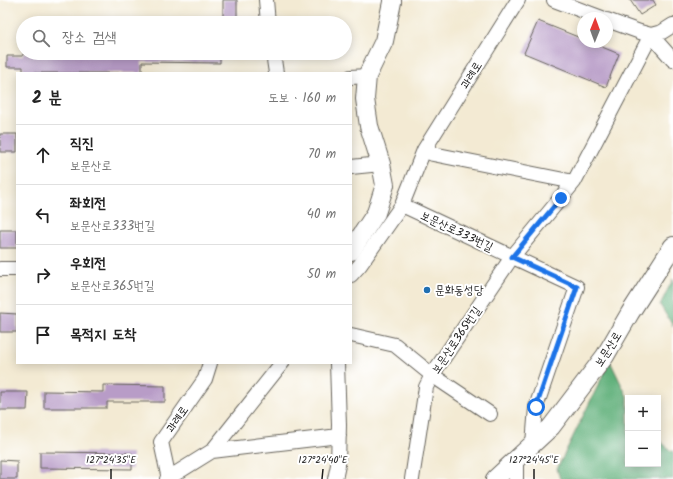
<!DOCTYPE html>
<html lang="ko">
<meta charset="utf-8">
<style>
:root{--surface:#fff;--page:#f6f6f6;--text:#222;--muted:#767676;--line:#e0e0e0}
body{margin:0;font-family:Kalam,"Poor Story",sans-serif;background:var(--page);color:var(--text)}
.controls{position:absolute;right:12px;bottom:12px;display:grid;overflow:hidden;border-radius:0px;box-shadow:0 2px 10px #0003}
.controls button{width:36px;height:36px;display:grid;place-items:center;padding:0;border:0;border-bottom:1px solid var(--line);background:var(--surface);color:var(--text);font:20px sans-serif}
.compass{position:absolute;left:577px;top:12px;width:36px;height:36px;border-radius:50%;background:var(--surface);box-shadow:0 2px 10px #0003;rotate:1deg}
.stop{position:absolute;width:12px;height:12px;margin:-9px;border:3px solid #1a73e8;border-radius:50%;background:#fff}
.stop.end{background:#1a73e8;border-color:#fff;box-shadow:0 1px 4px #0008}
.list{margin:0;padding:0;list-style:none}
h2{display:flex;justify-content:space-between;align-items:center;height:52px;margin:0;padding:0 16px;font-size:17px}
h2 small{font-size:13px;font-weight:400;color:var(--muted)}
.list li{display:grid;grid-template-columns:26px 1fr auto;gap:12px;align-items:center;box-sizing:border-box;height:60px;padding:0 16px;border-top:1px solid var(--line)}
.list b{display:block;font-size:15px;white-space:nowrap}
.list p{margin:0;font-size:13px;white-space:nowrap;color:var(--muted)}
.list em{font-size:13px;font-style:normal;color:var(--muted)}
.icon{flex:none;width:22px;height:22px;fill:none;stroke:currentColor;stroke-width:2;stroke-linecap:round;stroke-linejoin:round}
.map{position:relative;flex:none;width:673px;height:479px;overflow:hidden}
.search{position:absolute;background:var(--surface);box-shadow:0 2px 10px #0003;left:16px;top:16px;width:336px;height:44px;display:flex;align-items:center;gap:10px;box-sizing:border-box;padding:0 14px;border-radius:22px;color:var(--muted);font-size:15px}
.panel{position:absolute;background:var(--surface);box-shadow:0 2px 10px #0003;left:16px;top:72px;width:336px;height:292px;border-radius:0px}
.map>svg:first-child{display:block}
</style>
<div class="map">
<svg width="673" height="479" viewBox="0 0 673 479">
<rect width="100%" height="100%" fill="#fff"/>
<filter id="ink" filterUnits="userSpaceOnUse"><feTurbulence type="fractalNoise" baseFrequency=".025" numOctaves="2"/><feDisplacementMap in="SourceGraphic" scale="8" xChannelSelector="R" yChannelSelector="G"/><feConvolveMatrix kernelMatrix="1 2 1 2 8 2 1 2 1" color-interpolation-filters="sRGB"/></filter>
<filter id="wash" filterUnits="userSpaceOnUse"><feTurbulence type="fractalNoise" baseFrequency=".012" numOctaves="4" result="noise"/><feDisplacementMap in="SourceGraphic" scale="16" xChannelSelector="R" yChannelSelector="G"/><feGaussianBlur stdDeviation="0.9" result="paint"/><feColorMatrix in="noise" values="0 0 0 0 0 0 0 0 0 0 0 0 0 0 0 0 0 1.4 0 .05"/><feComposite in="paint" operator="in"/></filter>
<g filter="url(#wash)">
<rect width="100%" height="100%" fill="#f3ead3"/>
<!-- forest -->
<path fill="#61b07a" stroke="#3e664b" d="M673,279v47l-13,-21z
M610,361l18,37v66h30v-25l13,12 2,-1v29h-113l-3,-10z"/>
<g id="blocks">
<!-- building -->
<path fill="#b89cc7" d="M223,0h14v23h-14z
M630,0h23l3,5 -16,10z
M538,21l45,18v3h7l29,12 -13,33 -82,-34z
M23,53h197v10l-78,-1v11h-119v-6h-16v-11h16z
M0,134h17v18h-17z
M0,230h17v18h-17z
M0,313l17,1v18h-17z
M103,385l62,1v16h-58v6h-63v-17l59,1z
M0,392h28l-1,18h-27z
M40,452l92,1v16l-92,-1z
M0,460l17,1v18h-17z"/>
</g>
</g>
<g filter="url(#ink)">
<use href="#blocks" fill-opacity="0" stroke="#67645c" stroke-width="1"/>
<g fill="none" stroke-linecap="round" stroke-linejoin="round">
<!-- minor casing -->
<g stroke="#67645c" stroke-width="16">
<path id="minor" d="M266,0l2,23
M554,0l48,18
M607,20l33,12 11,3 22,25
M273,53l3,20
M351,77l16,-1
M424,150l9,4 141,28
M351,167l30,-3
M402,205l175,82 -41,120 -3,37
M0,269h17
M351,275l9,-10 42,-60 22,-55 94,-150
M351,335l44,10 37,30 58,39
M212,451l127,-15
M167,479l45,-28 70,-88
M169,479l-8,-37 44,-63 5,-16
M335,479l3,-14 1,-40 -2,-62
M412,479l14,-92 6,-12 80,-118 62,-75 77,-147 11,-3 11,-7
M516,479v-20"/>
</g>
<!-- major casing -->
<g stroke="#67645c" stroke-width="20">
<path id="major" d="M351,251l25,-38 9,-28 -4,-21 -12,-38 -4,-27 2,-23 17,-35 8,-39v-2
M495,479l56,-52 54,-71 25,-43 43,-67"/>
</g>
<!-- minor -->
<use href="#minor" stroke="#fff" stroke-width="14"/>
<!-- major -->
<use href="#major" stroke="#fff" stroke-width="18"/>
</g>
</g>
<g fill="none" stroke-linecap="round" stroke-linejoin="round" filter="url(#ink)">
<!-- route -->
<path stroke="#1a73e8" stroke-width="5" d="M536,407l41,-120 -65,-30 49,-59"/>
</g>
<!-- ticks -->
<path fill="none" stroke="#1c1c1c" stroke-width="1.5" d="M111,479v-10M322,479l1,-10M534,479v-10"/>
<!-- markers -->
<circle fill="#1f6fb2" stroke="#fff" stroke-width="1.5" cx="427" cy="290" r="4"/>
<g text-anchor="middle" stroke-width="4" stroke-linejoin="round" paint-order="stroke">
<!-- street labels -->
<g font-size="12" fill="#1c1c1c" stroke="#fff">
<text transform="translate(471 75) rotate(-58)" y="4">과례로</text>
<text transform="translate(457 231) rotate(25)" y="4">보문산로333번길</text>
<text transform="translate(456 340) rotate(-56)" y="4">보문산로365번길</text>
<text transform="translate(608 349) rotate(-57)" y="4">보문산로</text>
<text transform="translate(177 419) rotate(-55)" y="4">과례로</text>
</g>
<!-- poi labels -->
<g font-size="12" fill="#1c1c1c" stroke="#fff" text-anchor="start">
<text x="435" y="294">문화동성당</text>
</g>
</g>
<g font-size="10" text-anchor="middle" fill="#1c1c1c" stroke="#fff" stroke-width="4" stroke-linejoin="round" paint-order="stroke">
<text x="111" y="463">127°24'35"E</text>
<text x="323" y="463">127°24'40"E</text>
<text x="534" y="463">127°24'45"E</text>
</g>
</svg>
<div class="controls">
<button>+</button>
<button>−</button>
</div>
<svg class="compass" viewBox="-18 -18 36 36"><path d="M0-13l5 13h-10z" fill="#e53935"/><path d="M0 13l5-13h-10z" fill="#767676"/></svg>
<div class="stop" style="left:536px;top:407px"></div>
<div class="stop end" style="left:561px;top:198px"></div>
<div class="search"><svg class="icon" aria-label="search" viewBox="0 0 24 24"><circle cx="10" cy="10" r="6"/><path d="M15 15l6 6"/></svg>장소 검색</div>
<section class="panel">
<h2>2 분<small>도보 · 160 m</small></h2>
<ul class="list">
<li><svg class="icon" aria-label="ahead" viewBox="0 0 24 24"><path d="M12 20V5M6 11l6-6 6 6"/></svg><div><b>직진</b><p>보문산로</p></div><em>70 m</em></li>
<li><svg class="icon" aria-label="left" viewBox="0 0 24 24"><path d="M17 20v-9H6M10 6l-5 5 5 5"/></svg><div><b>좌회전</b><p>보문산로333번길</p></div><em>40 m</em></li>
<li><svg class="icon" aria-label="right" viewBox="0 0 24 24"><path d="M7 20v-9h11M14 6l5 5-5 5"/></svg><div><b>우회전</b><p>보문산로365번길</p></div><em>50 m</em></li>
<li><svg class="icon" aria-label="arrive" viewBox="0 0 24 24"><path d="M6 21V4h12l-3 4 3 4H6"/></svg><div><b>목적지 도착</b></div></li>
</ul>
</section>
</div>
